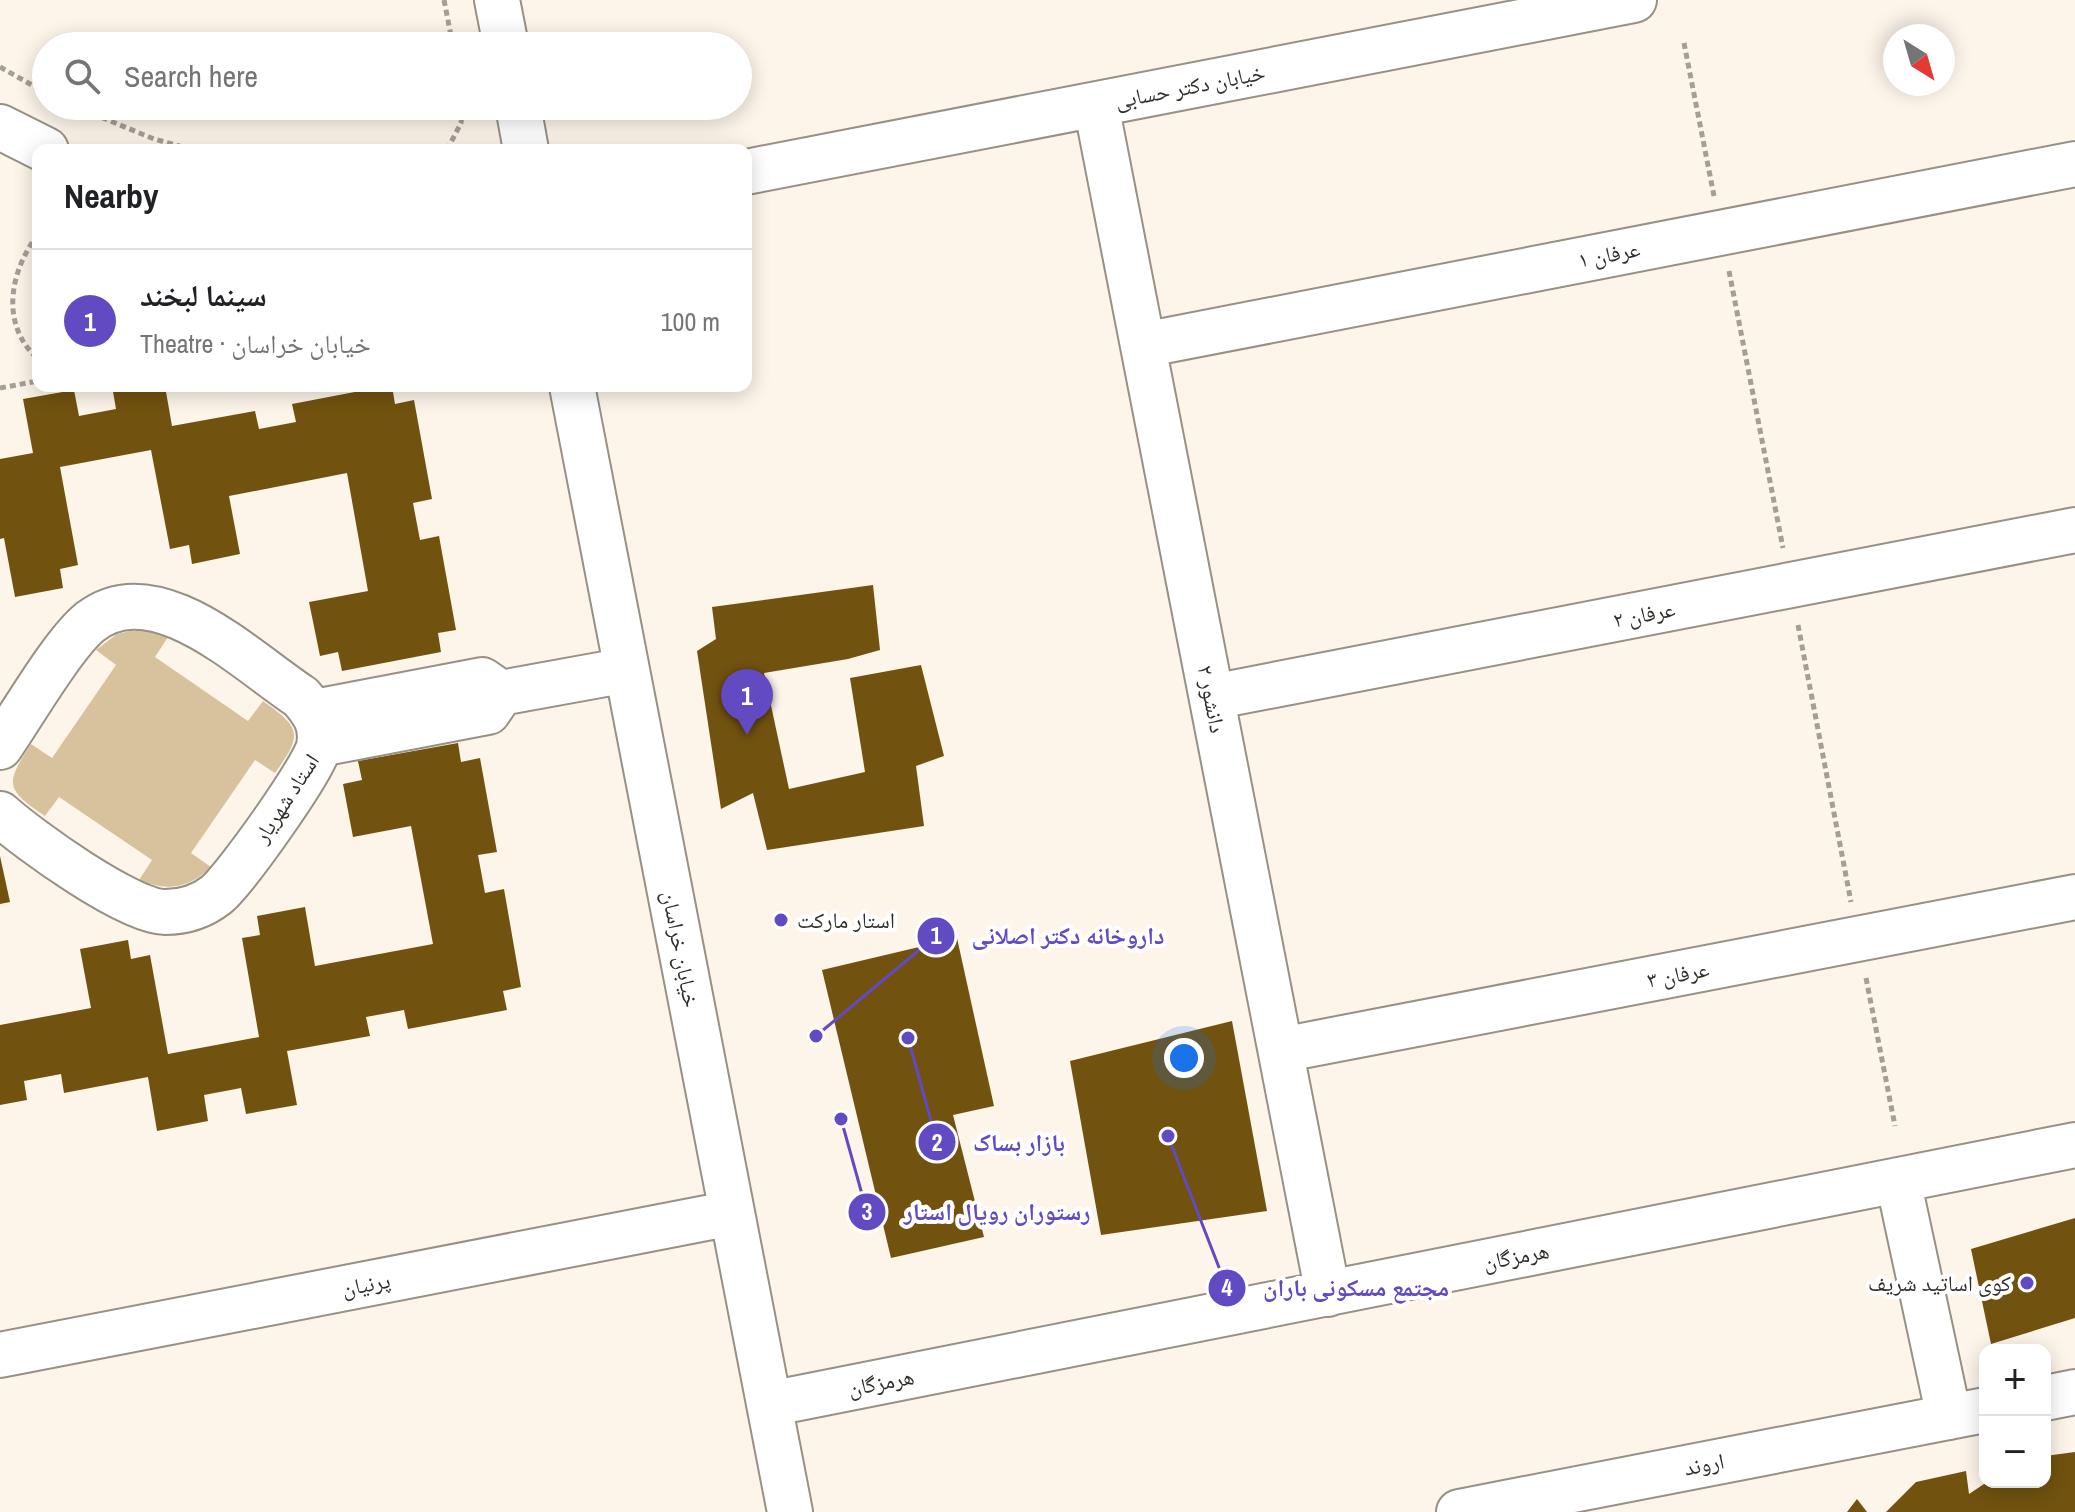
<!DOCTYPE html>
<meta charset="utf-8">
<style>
:root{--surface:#fff;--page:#f2f2f2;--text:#202124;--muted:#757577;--line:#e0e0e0;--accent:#624ac3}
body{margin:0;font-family:"Archivo Narrow","Noto Naskh Arabic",sans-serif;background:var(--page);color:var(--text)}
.controls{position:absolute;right:24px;bottom:24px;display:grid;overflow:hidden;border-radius:16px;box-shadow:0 4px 20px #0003}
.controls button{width:72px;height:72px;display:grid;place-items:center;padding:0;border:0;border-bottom:2px solid var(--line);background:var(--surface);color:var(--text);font:40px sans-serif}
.compass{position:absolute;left:1883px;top:24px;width:72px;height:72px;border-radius:50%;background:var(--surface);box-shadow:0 4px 20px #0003;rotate:143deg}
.you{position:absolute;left:1184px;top:1058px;width:28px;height:28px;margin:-20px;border:6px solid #fff;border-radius:50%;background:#1a73e8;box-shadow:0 0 0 12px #1a73e833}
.badge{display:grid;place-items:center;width:52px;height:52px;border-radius:50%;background:var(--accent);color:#fff;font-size:26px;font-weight:700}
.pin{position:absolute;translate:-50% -66px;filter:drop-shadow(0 2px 4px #0008)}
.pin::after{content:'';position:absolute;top:42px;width:28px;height:24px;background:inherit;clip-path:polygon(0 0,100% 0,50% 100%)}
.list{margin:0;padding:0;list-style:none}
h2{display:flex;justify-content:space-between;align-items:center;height:104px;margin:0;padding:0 32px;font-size:34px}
h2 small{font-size:26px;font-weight:400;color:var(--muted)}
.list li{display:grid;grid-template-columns:52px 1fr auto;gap:24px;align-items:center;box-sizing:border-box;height:144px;padding:0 32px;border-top:2px solid var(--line)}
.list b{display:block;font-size:30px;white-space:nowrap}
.list p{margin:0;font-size:26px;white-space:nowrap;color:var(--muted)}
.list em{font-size:26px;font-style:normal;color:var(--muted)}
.icon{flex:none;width:44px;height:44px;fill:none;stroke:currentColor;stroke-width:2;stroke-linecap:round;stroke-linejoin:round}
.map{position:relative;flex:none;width:2075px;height:1512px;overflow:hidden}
.search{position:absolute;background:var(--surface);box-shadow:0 4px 20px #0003;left:32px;top:32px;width:720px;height:88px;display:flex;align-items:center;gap:20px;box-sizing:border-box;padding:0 28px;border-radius:44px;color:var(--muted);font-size:30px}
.panel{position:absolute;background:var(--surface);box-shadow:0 4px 20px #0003;left:32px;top:144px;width:720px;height:248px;border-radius:16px}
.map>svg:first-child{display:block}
</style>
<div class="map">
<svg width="2075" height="1512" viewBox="0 0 2075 1512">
<rect width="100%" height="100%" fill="#fdf5ea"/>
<!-- green -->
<path fill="#d8c29d" d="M130,631h26l12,6 -13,20 93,64 15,-20c38,27 40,33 12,72l-20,-13 -64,93 20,14c-21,21 -45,25 -72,13l13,-20 -93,-63 -14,19c-40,-27 -40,-32 -14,-72l21,14 64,-93 -20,-15 21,-16z"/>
<!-- building -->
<path fill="#71520f" d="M112,386h53l7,40 83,-15 4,18 37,-7 -4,-18 94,-18h6l3,18 19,-4 18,99 -19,4 7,37 19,-4 17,94 -18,3 3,19 -99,19 -4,-19 -18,4 -11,-54 59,-11 -21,-118 -118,23 11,58 -48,10 -3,-19 -19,4 -19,-99 -91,17 18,98 -18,4 3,19 -48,9 -11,-59 -4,1v-80l33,-6 -10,-54 51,-9 5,26 37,-7z
M873,585l7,65 -32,9 -84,14 25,116 76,-17 -15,-94 71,-13 23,91 -28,10 8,60 -157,24 -14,-57 -32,16 -24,-158 19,-12 -4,-32z
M458,743l3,19 19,-4 17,94 -19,3 7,38 19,-4 17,98 -18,4 4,19 -99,19 -4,-19 -38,7 4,19 -83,15 10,54 -51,9 -5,-26 -37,7 4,26 -51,10 -9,-54 -84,16 -3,-19 -37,7 3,19 -27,5v-80l91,-17 -11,-59 48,-9 3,19 19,-4 18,99 91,-17 -17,-99 18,-3 -3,-19 48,-9 10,59 118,-22 -22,-118 -58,11 -10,-53 19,-4 -4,-19z
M0,856l10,46 -10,2z
M957,938l37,168 -41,9 31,122 -93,21 -69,-288z
M1232,1021l35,190 -166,24 -31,-174z
M2075,1218v100l-84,26 -20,-95z
M2075,1452v60h-189l30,-30 50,-11 3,23 18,-12h58v-26z
M1857,1499l10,13h-20z"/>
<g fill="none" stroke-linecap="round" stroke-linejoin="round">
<!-- minor casing -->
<g stroke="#969085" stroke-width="48">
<path id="minor" d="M497,0l9,46
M1096,105l232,1189
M518,106l8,44
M0,127l46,23
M746,172l888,-172
M1143,345l932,-181
M572,386l218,1126
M501,693l126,-23
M1212,697l863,-167
M314,712l168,-32 19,13 -13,19 -168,32
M0,747c22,-32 63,-103 90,-125 66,-51 156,39 211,75 13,15 22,28 18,49 -3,20 -85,135 -103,149 -14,11 -32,17 -51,17 -36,0 -136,-72 -165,-98
M1281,1050l794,-153
M1898,1180l51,237
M0,1355l732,-142
M2045,1398l30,-6
M769,1404l1306,-259
M1459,1512l526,-102"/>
</g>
<!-- path -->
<path stroke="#a49e97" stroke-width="5" stroke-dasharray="6 4" stroke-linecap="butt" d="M444,0l9,46
M1684,43l30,153
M0,67l46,26
M74,106l80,33 40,11
M447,150l14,-27 2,-17
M38,234c-29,39 -38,91 0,125
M1729,271l54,277
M0,388l38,-7
M1798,625l53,277
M1866,978l29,148"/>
<!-- minor -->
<use href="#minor" stroke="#fff" stroke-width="44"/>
</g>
<!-- markers -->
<g fill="#624ac3" stroke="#fff" stroke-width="3">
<circle cx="781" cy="920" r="8"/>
<circle cx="2027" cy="1283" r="8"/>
</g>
<g text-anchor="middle" stroke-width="8" stroke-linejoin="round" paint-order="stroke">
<!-- street labels -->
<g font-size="22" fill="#322f2b" stroke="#fff">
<text transform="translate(1190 86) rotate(-11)" y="8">خیابان دکتر حسابی</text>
<text transform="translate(1609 254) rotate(-11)" y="8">عرفان ۱</text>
<text transform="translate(1644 614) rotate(-11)" y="8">عرفان ۲</text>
<text transform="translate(1212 699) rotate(79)" y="8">دانشور ۲</text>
<text transform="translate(286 798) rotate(-57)" y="8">استاد شهریار</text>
<text transform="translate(681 949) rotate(79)" y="8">خیابان خراسان</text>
<text transform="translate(1678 974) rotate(-11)" y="8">عرفان ۳</text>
<text transform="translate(1516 1256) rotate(-11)" y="8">هرمزگان</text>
<text transform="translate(366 1284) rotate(-11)" y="8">پرنیان</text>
<text transform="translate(881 1382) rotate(-11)" y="8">هرمزگان</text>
<text transform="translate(1704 1464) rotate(-11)" y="8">اروند</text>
</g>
<!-- poi labels -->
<g font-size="22" fill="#322f2b" stroke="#fff" text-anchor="start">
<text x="797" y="928">استار مارکت</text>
<text x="2011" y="1291" text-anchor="end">کوی اساتید شریف</text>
</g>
</g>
<!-- callouts -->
<path fill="none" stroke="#624ac3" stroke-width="3" d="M816 1036L936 936M908 1038L937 1142M841 1119L867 1212M1168 1136L1227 1288"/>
<g fill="#624ac3" stroke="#fff" stroke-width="3">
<circle cx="816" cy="1036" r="8"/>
<circle cx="908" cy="1038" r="8"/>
<circle cx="841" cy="1119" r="8"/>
<circle cx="1168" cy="1136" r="8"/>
<circle cx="936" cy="936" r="20"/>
<circle cx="937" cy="1142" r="20"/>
<circle cx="867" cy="1212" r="20"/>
<circle cx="1227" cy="1288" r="20"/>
</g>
<g font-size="24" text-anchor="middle" font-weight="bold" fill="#fff">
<text x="936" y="944">1</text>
<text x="937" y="1151">2</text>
<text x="867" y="1220">3</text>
<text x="1227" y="1296">4</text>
</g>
<g font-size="24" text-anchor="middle" font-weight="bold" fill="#624ac3" stroke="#fff" stroke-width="8" stroke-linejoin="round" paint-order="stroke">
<text x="1068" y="944">داروخانه دکتر اصلانی</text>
<text x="1019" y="1151">بازار بساک</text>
<text x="997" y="1220">رستوران رویال استار</text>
<text x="1356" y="1296">مجتمع مسکونی باران</text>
</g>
</svg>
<div class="controls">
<button>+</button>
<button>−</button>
</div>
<svg class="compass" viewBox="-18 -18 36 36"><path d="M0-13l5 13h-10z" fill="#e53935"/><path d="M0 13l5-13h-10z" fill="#757577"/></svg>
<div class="you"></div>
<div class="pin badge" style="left:747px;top:735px">1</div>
<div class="search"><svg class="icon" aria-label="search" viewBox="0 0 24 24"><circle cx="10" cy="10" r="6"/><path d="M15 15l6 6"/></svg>Search here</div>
<section class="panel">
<h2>Nearby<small></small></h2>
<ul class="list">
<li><span class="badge">1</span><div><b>سینما لبخند</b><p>Theatre · خیابان خراسان</p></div><em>100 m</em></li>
</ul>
</section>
</div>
